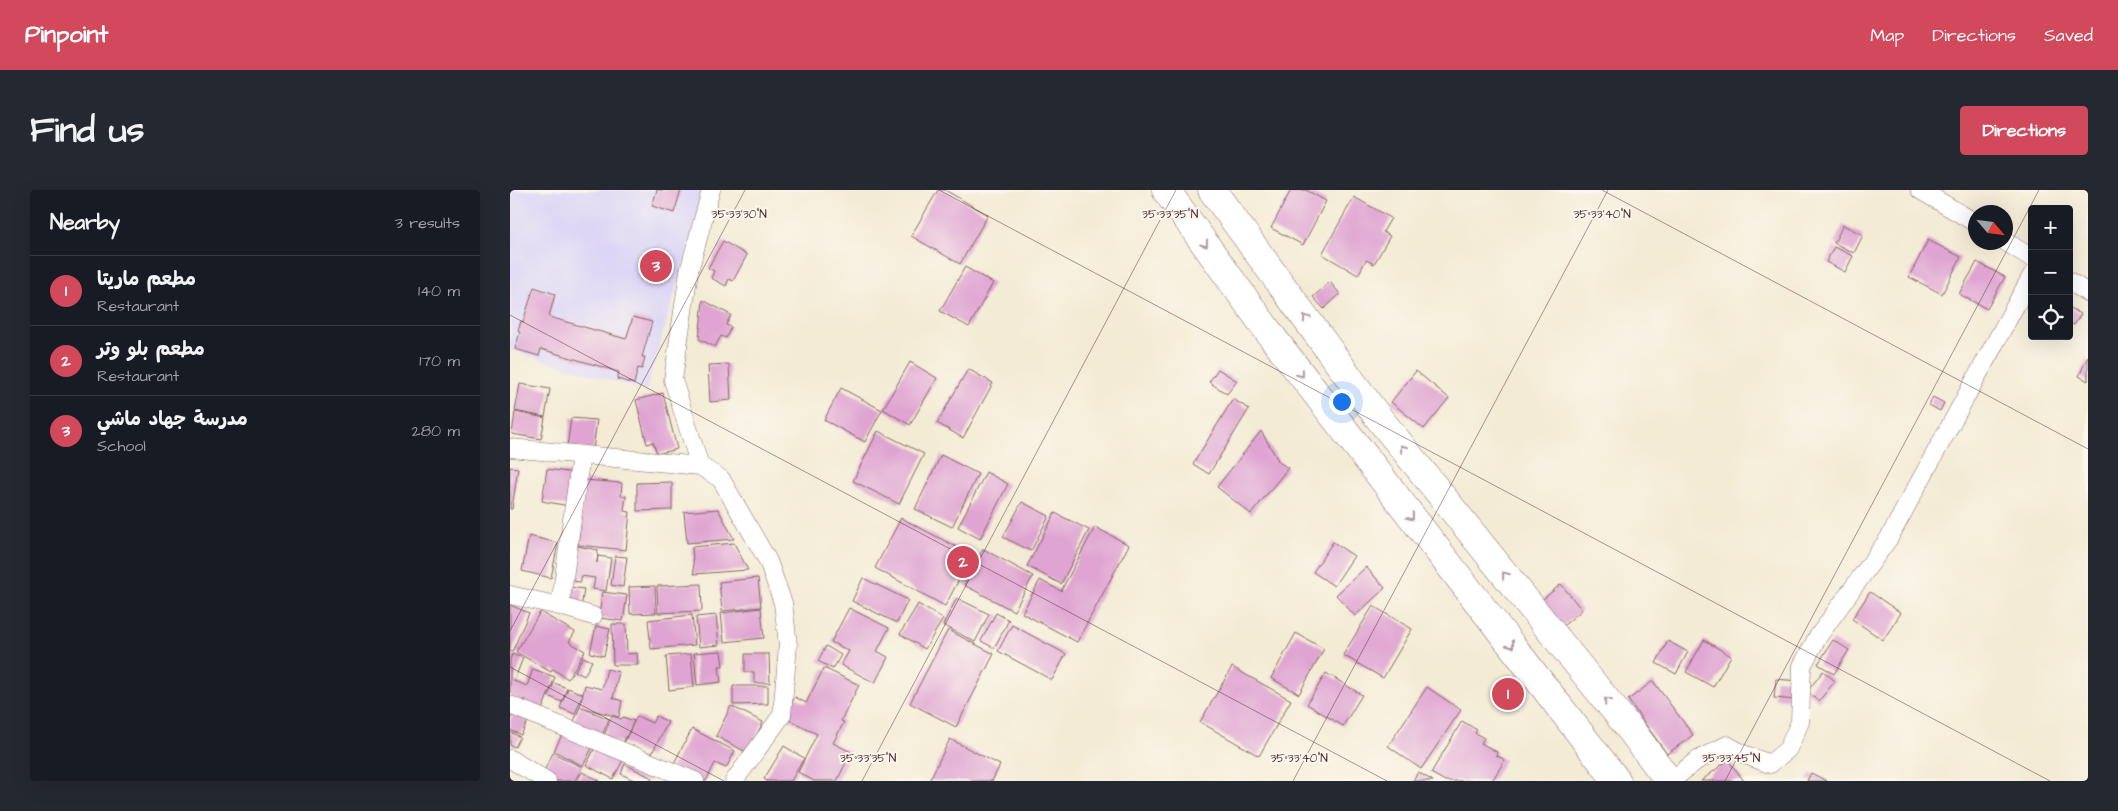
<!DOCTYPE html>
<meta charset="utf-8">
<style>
:root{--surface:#171b24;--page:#242831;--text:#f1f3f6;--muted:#9ea1a6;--line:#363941;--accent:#d1495b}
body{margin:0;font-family:"Architects Daughter","Playpen Sans Arabic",sans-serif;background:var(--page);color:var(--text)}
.controls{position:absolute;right:15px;top:15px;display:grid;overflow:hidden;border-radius:5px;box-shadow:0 5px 20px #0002}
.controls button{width:45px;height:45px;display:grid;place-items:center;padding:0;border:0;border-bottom:1px solid var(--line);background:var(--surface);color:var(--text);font:25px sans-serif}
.compass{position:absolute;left:1458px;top:15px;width:45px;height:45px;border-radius:50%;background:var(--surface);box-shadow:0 5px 20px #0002;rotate:118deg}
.you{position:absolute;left:831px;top:211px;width:18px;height:18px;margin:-12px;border:4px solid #fff;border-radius:50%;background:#1a73e8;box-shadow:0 0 0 8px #1a73e833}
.badge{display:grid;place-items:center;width:32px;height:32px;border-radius:50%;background:var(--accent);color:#fff;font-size:16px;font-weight:700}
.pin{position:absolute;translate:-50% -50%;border:2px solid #fff;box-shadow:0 1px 5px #0006}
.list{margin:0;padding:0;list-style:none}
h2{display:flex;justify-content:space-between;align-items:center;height:65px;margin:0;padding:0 20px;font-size:21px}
h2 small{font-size:16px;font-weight:400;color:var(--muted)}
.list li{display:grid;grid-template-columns:32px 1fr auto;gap:15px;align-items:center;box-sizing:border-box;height:70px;padding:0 20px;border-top:1px solid var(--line)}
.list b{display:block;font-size:19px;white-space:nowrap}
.list p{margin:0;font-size:16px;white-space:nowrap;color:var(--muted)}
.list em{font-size:16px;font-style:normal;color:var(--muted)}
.icon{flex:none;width:28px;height:28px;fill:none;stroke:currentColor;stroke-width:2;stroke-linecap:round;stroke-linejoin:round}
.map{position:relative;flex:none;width:1578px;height:591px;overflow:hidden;border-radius:5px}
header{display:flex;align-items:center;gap:30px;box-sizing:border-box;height:70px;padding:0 25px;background:var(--accent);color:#fff}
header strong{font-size:24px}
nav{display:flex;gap:28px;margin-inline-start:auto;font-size:18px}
.intro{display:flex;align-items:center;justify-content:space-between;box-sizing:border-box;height:120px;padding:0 30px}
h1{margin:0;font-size:35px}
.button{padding:12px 22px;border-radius:5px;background:var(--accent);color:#fff;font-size:18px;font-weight:700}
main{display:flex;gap:30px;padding:0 30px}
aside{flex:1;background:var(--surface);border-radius:5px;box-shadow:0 5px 20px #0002}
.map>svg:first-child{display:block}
</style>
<header>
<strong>Pinpoint</strong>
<nav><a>Map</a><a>Directions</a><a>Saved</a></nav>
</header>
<div class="intro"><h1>Find us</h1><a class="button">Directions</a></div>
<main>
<aside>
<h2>Nearby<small>3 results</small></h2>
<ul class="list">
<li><span class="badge">1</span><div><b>مطعم ماريتا</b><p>Restaurant</p></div><em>140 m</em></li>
<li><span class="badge">2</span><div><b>مطعم بلو وتر</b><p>Restaurant</p></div><em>170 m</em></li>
<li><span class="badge">3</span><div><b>مدرسة جهاد ماشي</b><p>School</p></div><em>280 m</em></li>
</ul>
</aside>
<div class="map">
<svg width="1578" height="591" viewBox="0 0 1578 591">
<rect width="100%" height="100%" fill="#fbf7ec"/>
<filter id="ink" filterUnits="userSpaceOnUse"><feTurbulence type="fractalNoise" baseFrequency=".02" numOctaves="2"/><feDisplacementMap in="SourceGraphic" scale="10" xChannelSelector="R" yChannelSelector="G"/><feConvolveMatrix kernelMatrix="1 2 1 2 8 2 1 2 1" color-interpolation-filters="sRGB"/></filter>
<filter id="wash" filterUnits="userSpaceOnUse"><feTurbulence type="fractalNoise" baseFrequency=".0096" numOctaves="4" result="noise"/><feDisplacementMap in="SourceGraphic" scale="20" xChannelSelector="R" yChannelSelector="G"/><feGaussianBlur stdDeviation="1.12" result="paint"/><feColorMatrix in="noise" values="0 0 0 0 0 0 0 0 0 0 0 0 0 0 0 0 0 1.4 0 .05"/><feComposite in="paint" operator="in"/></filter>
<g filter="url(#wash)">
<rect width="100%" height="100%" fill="#f3ebd4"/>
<!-- built -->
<path fill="#dcd5f6" d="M0,0h195l-59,201 -136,-41z"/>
<g id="blocks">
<!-- building -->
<path fill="#dfa4d2" d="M147,0h24l-7,23 -22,-7z
M428,0h7l43,25 -28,49 -49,-28z
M781,0h15l20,11 -23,44 -32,-17z
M844,7l37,21 -8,14 7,4 -16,28 -8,-4 -8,15 -36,-21z
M1333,35l20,10 -9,18 -20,-10z
M1418,50l33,17 -19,37 -33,-17z
M213,51l24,14 -14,26 -4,-2 -3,7 -15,-8 3,-7 -6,-3z
M1324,57l19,9 -8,16 -19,-10z
M1467,72l28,15 -18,32 -28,-15z
M455,77l28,16 -24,44 -29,-16z
M820,92l10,12 -16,15 -11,-12z
M24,97l21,7 -6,23 77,22 7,-22 19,5 -10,35h3l-3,12 -4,-1 -4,16 -17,-5 2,-7 -78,-23 -2,7 -24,-7 5,-17 -2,-1 3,-10 2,1z
M193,110l28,15 -5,10 5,2 -5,11 -5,-2 -6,11 -16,-8z
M1559,117l12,7 -7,11 -5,-2z
M1578,166v25l-9,-5z
M400,172l27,16 -27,47 -27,-16z
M219,174l2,36 -21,2 -2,-37z
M458,179l25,14 -30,55 -26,-15z
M708,179l19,12 -10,13 -18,-12z
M906,181l33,27 -25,31 -33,-27z
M10,194l30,5 -5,28 -30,-6z
M331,198l41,22 -17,32 -41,-22z
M153,203l14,56 -20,5 -4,-12 -6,2 -11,-44z
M1423,207l11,6 -4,8 -11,-6z
M723,209l16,10 -40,65 -16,-10z
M5,222l30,6 -4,21 -29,-5z
M61,228l26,2 -4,30 -26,-3z
M368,241l46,23 -25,50 -46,-23z
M751,241l18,31 9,6 -37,46 -34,-27z
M431,265l37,19 -26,53 -37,-18z
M0,277l8,1 -6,41h-2z
M37,279l27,4 -5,33 -27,-5z
M476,282l22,12 -28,55 -22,-12z
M75,290l37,3 -1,13h5l-2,15 6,1 -4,38 -48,-5z
M162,292v28l-35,1v-28z
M512,312l27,14 -18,35 -28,-14z
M208,319l16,30 -47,4 -3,-31z
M545,323l34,17 -28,54 -34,-18z
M391,328l71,37 -27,51 -70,-38z
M585,337l34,18 -52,97 -55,-29 18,-33 21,11z
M19,346l29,7 -7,35 -29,-7z
M823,352l21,14 -20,30 -21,-14z
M224,353l14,27 -54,4 -2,-27z
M66,356l22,4 -1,13 1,-7 13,2 -5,33 -13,-2 2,-11 -14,-2v6l-10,-1z
M473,359l50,27 -19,35 -50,-26z
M105,366l12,1 -4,30 -12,-2z
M856,377l19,21 -30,28 -19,-21z
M248,388l3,29 -39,4 -3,-29z
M353,388l45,22 -11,23 -45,-22z
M191,394l1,27 -44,2 -1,-27z
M1051,394l21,26 -19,16 -21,-26z
M145,396l1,27 -26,1 -1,-27z
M59,397l15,2 -3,19 -14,-2z
M92,402l25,3 -4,26 -24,-3z
M1360,402l31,21 -18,27 -31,-21z
M447,408l32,16 -14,28 -32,-17z
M408,414l25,15 -18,30 -25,-15z
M0,415l19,8 -17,39 -2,-1z
M863,416l39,23 -29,49 -40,-23z
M251,418l3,30 -40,4 -3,-29z
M339,418l40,20 -12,23 11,6 -13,26 -34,-18 8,-14 -18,-9z
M30,422l35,20 -6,10 16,9 -17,28 -15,-10 -2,3 -35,-20z
M486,423l13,7 -15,28 -13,-7z
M182,425l3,30 -44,4 -3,-29z
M206,425l3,30 -20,2 -3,-30z
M102,434h14l1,30 10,-1 1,12h-25z
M502,435l54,29 -14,26 -54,-29z
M86,436l14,3 -6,27 -14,-3z
M438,440l46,24 -38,73 -46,-24z
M786,443l28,16 -25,45 -28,-16z
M1194,450l27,16 -18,31 -27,-15z
M1323,450l16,10 -15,24 -16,-10z
M1158,451l20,11 -12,22 -20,-11z
M316,456l15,9 -8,14 -15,-8z
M211,461l2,15h-4l2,16 -24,3 -3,-32z
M2,464l11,4 -9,23 13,5 6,-17 22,8 -15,38 -18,-7 4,-10 -2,3 -14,-5v-36z
M181,464l3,33 -25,3 -3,-34z
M235,464h24l1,29h-16v-11h-9z
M73,467l9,4 -8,15 -9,-5z
M722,477l59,33 -32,56 -59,-34z
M314,478l35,17 -18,36 3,1 -11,21 18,9 -14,29h-23l-16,-9 19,-38 -33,-17 11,-20 11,6z
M97,479l12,3 -6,26 9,3 -3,16 -39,-10 29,12 -8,19 -29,-12 8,-19 5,-22 17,4z
M1313,481l12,10 -16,20 -12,-9z
M816,483l36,22 -19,31 -36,-22z
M1266,489l22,2 -2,19 -22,-2z
M1143,491l40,54 -26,19 -39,-54z
M44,493l13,5 -5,14 -14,-6z
M223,496h35v18l-35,1z
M917,497l34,23 -40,59 -33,-23z
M58,498l15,6 -8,20 -15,-6z
M221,516l32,16 -15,31 -32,-17z
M3,523l15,8 -7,14 -11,-5v-10z
M102,526l9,3 2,-2 11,4 -11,22 -20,-5z
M127,526l15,7 4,-7 12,6 -18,35 -26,-14z
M952,531l15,9 -2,3 9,5 -3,5 16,9 -1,3 9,5 -13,21h-47l-14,-8z
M182,539l43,22 -9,17 -11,-5 -9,18h-6l-28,-14z
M54,541l29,15 -10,20 -29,-15z
M0,542l10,5 -5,10 -5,-2z
M440,549l50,26 -8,16h-63z
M87,554l27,14 -11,21 -27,-14z
M274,556l20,12 -13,23h-24l-3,-2z
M43,563l29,14 -7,14h-21l-12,-6z
M1218,570l16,21h-43z
M115,574l27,14 -1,3h-15l-15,-7z
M72,582l18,9h-23z
M908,582l15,9h-20z
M1301,583l16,8h-20z"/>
</g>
</g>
<g filter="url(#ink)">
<use href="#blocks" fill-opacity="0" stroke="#856666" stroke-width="1"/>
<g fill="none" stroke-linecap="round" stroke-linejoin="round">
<!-- minor casing -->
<g stroke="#856666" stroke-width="19">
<path id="minor" d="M201,0l-22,81 -16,109 27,86 21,13 47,82 15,42 5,42 -6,70 -48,66
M1410,0l56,33
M1496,52l26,16
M1559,91l19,12
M0,258l190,18
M0,405l50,11 33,10
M50,416l21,-151
M0,515l185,76
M0,569l37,22
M1161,591l25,-20 31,-16 16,9 27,10 18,-15 12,-27 2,-56 15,-28 72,-100 143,-263"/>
</g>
<!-- primary casing -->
<g stroke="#856666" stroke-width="29">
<path id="primary" d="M656,0l107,148 344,443
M702,0l166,227 255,316 36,48"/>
</g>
<!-- minor -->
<use href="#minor" stroke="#fff" stroke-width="18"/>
<!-- primary -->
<use href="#primary" stroke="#fff" stroke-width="28"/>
</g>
<!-- one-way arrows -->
<defs><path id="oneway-chevron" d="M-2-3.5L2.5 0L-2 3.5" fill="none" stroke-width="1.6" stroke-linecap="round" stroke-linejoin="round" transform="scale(1.25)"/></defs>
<g stroke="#ae9aa0">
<use href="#oneway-chevron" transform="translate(695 54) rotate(54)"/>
<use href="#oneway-chevron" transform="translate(796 128) rotate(-126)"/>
<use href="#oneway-chevron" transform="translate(791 184) rotate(52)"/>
<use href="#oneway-chevron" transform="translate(893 258) rotate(-129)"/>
<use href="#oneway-chevron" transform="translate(901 327) rotate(52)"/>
<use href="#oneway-chevron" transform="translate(995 385) rotate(-129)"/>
<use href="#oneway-chevron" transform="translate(1001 455) rotate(52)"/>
<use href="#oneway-chevron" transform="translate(1097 511) rotate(-129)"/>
</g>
</g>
<!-- ticks -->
<path fill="none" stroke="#4a1f2b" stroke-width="1" stroke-opacity="0.45" d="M429,0l1111,591M1092,0l486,259M0,125l877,466M0,441l235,-441M0,477l214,114M352,591l314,-591M783,591l315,-591M1215,591l314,-591"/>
<g font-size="12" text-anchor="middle" fill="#4a1f2b" stroke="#fbf7ec" stroke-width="4" stroke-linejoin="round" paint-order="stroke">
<text x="229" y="28">35°33'30"N</text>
<text x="660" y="28">35°33'35"N</text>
<text x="1092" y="28">35°33'40"N</text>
<text x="358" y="572">35°33'35"N</text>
<text x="789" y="572">35°33'40"N</text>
<text x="1221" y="572">35°33'45"N</text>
</g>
</svg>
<div class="controls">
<button>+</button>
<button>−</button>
<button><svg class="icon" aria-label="locate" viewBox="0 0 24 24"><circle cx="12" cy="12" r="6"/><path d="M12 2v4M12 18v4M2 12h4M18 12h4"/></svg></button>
</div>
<svg class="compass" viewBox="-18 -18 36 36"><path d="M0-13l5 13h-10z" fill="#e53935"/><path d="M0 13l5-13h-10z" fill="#9ea1a6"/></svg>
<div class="you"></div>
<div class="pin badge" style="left:998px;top:504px">1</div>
<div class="pin badge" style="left:453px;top:372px">2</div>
<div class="pin badge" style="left:146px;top:76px">3</div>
</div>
</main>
